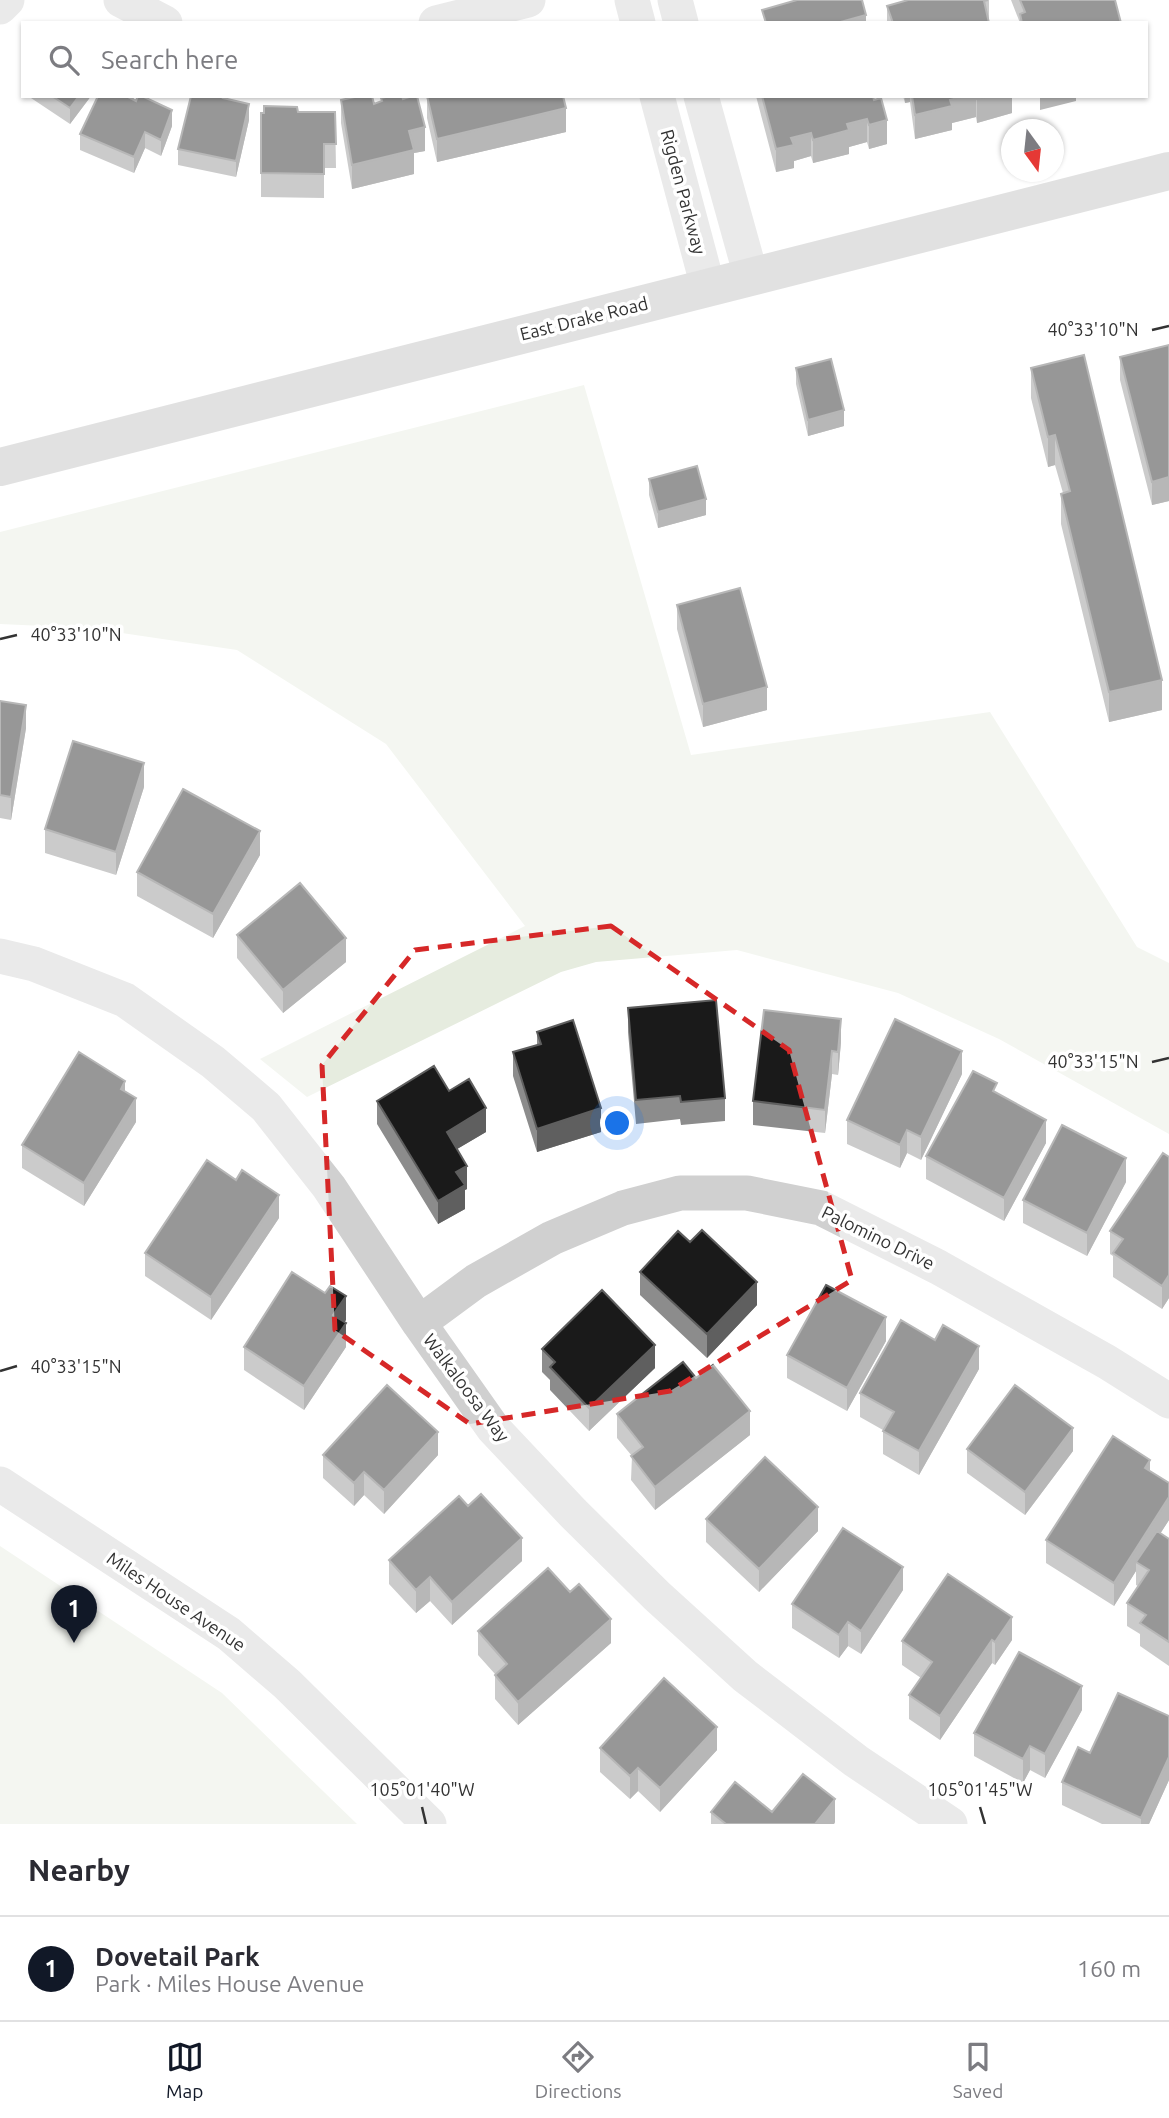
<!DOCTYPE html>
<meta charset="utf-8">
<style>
:root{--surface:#fff;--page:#f7f7f7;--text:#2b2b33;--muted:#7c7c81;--line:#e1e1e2;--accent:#111827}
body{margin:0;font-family:Ubuntu,sans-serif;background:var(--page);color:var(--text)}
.compass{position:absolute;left:1001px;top:119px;width:63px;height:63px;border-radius:50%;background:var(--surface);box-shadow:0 2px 5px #0004;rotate:165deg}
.you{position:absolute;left:618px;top:1124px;width:24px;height:24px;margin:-18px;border:5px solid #fff;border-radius:50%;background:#1a73e8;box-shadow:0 0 0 10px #1a73e833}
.badge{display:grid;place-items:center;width:46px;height:46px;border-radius:50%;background:var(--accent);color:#fff;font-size:23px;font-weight:700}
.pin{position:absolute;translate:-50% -58px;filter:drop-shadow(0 2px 4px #0008)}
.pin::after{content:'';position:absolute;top:37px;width:24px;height:21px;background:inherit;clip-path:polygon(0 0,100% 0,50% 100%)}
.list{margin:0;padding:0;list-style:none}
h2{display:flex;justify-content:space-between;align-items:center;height:91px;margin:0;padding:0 28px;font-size:30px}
h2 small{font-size:23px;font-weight:400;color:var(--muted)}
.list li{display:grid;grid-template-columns:46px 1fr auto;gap:21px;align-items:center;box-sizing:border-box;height:105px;padding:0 28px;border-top:2px solid var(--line)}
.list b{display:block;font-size:26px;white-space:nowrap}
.list p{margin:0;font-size:23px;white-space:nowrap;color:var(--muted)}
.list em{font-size:23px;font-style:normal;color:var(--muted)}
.icon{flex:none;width:38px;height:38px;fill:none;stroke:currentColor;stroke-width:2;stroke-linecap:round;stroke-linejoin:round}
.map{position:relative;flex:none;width:1169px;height:1824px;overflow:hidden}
.search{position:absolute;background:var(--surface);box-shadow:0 2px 5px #0004;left:21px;right:21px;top:21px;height:77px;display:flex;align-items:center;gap:18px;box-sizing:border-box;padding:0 24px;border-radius:0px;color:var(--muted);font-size:26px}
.sheet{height:196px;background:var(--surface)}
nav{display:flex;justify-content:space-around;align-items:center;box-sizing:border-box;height:98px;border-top:2px solid var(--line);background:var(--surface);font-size:19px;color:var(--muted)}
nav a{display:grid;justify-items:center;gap:4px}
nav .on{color:var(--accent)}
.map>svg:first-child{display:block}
</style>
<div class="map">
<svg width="1169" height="1824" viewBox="0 0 1169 1824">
<rect width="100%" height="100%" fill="#fff"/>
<!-- green -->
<path fill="#e6ecdf" d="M584,385l107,370 299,-43 147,235 32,16v171l-170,-95 -101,-46 -161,-43 -141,12 -35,10 -254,125 -47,-38 265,-133 -139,-182 -149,-94 -149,-22 -88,-4v-92z
M0,1546l222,147 135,131h-357z"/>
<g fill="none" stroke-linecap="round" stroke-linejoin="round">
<!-- minor -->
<path stroke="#d0d0d0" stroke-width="35" d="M121,0l44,23
M632,0l6,23
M675,0l6,23
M0,7l7,-7
M436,23l92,-23
M657,96l51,191
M701,96l50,180
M0,956l34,8 91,36 88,62 53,45 63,80 90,136 74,105 80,85 84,83 88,80 111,85 94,63
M419,1323l57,-42 76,-43 71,-30 57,-15h67l74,15 117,59 169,95 62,39
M0,1484l229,150 58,50 142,140"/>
<!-- secondary -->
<path stroke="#bdbdbd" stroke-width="38" d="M0,467l1169,-296"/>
</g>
<!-- wall -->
<path fill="#8c8c8c" d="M989,0v23h-102v-17z
M1011,0h104l6,23h-101z
M23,74v19l-2,-1v-16z
M28,96h63l-21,28z
M134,96v4l38,26 -11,30 -16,-8 -11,25 -54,-23v-16z
M224,96v2l25,22 -13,57 -58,-12v-16z
M427,96l139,36 -129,30 -10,-44z
M756,96h117l14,48 -18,5 -2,-7 -18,5v7l-36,9 -2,-7 -17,5v7l-18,4z
M903,96h109v17l-35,10 -1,-6 -24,6v7l-37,9 -5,-37 -5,1z
M381,98l44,53 -11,2v21l-62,15 -11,-66v-23l33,4 7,-2z
M298,112h37l1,56h-12v30l-63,-1v-84z
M1169,345v156l-17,4 -32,-125v-23z
M796,368l48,58 -36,10 -12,-52z
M1031,368l131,342 -53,12 -48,-198v-30l2,-1 -8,-28 -7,2 -17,-69z
M649,479l57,36 -48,13 -9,-33z
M677,605l90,105 -64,17 -26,-98z
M0,701l26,27 -15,92 -11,-2z
M144,787l-28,88 -71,-22v-24z
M260,855l-47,83 -76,-42v-24z
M237,935l109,27 -63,51 -46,-55z
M628,1008l97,90v23l-44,4 -1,-6 -44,5 -8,-92z
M537,1032l64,100 -64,20 -24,-76v-24l24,-7z
M841,1042l-3,33 -6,-1 -7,59 -72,-8v-24z
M962,1074l-41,86 -14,-7 -7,15 -53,-24v-24z
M449,1091l37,41 -29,17 10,40 -2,1v19l-27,15 -61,-100v-23z
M997,1093l49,50 -42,78 -78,-42v-23z
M136,1122l-52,84 -62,-38v-23z
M1169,1157v141l-7,11 -49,-32v-21l-3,-2v-23z
M1126,1182l-39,74 -64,-33v-23z
M279,1218l-68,102 -66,-44v-23z
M640,1272l117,33 -50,53 -67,-63z
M346,1320l-2,2 2,25 -42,63 -60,-40v-23z
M886,1341l-39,70 -60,-33v-23z
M542,1349l113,19 -66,63 -39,-41v-10l-8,-8z
M979,1369l-60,106 -36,-21v-24l-23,-13v-24z
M696,1378l54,57 -95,75 -24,-30 1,-24 -15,-18v-24z
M967,1449l106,2 -48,64 -58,-42z
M323,1455h115l-54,59 -20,-19 -10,11 -31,-28z
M1150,1471l19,12v37l-9,14 9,5v127l-29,-20v-12l-13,-8v-23l11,-17 -2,-1v-14l-22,35 -68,-43v-23z
M468,1506l54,55 -70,64 -22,-24 -14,12 -27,-29v-24z
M706,1519l112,12 -59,61 -53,-50z
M903,1590l-42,64 -13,-8 -9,12 -47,-30v-24z
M570,1592l41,51 -93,82 -23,-26v-25l-17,-19v-24z
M1012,1640l-17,25 -3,-2 -52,77 -31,-21v-24l12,-17 -19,-13v-24z
M1082,1710l-37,68 -15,-8 -7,13 -49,-27v-23z
M600,1748l117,2 -57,62 -22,-21 -8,8 -30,-27z
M1090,1753l79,27 -20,44h-47l-40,-19v-23z
M711,1812h61l63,10 -1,2h-123z"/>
<!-- shaded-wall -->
<path fill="#5f5f5f" d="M866,15v8h-29z
M79,96h12l-21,28v-16z
M905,96h5v6l-5,1z
M965,96h11v21l-24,6v7l-37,9v-24l35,-15z
M989,96h23v17l-35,10v-24z
M1040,96h36v5l-36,9z
M249,104v16l-13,57v-16z
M566,108v24l-129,30v-23z
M172,110v16l-11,30v-16z
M867,119v23l-18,5v7l-36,9v-23l34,-16z
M887,120v24l-18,5v-24z
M425,127v24l-11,2v21l-62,15v-24l57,-34z
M145,132v16l-11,25v-16z
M811,133v23l-17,5v7l-18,4v-23l15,-11z
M844,410v16l-36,10v-16z
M1055,435v30l-7,2v-30z
M1169,477v24l-17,4v-23z
M706,499v16l-48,13v-16z
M1162,680v30l-53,12v-30z
M767,687v23l-64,17v-23z
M26,705v23l-15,92v-23z
M144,763v24l-28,88v-23z
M260,831v24l-47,83v-24z
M346,938v24l-63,51v-23z
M841,1019v23l-3,33v-23z
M832,1051v23l-7,59v-23z
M962,1051v23l-41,86v-23z
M125,1081v23l-4,-15z
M136,1098v24l-52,84v-23z
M486,1108v24l-39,23v-23z
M601,1108v24l-64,20v-23z
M1046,1120v23l-42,78v-23z
M907,1130v23l-7,15v-23z
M1126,1158v24l-39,74v-23z
M467,1166v23l-2,1v19l-27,15v-23l18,-29z
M279,1195v23l-68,102v-23z
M1169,1275v23l-7,11v-23z
M757,1282v23l-50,53v-24z
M346,1296v24l-13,19v-24z
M886,1317v24l-39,70v-23z
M346,1323v24l-42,63v-24z
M655,1345v23l-66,63v-23z
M979,1346v23l-60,106v-24z
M750,1411v24l-95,75v-23z
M1073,1428v23l-48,64v-23z
M438,1432v23l-54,59v-24z
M1150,1460v23l-5,-15z
M364,1472v23l-10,11v-23z
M1169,1497v23l-29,45 -4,-3v9l-22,35v-23z
M818,1507v24l-59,61v-23z
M522,1538v23l-70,64v-23z
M903,1567v23l-42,64v-23z
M430,1577v24l-14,12v-23z
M1012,1617v23l-17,25v-23z
M611,1619v24l-93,82v-23z
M848,1622v24l-9,12v-23z
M992,1640v23l-52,77v-24z
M1082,1686v24l-37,68v-24z
M717,1727v23l-57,62v-24z
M1030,1746v24l-7,13v-24z
M1169,1757v23l-20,44h-8v-6z
M638,1768v23l-8,8v-23z
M835,1799v23l-1,2h-19z"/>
<!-- building -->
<path fill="#1a1a1a" stroke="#5f5f5f" stroke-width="2" d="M797,0h65l4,15 -29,8h-71l-4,-13z
M908,0h80l-4,1 5,22h-96l-6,-17z
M1020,0h95l6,23h-99l-2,-9 5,-2z
M52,96h27l-9,12z
M98,96h31l-1,1 8,4 2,-5h4l30,14 -11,30 -16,-8 -11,25 -54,-23z
M191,96h33l-1,2 26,6 -13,57 -58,-12z
M359,96h13l2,8 8,-3 -1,-3 9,-2h12l1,3 9,-3h5l8,31 -16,4 5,19 -62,15 -11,-65z
M427,96h136l3,12 -129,31z
M762,96h111l1,4 7,-2 6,22 -18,5 -2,-6 -20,5 2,6 -36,10 -2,-7 -20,5 3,7 -18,4z
M912,96h53l-15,4 2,6 -37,9z
M976,96h13l-12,3z
M264,106l33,1 1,5h37l1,32h-12v30l-63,-1v-60h3z
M1169,345v132l-17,5 -32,-125z
M1084,355l78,325 -53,12 -48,-198 9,-3 -15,-56 -7,2 -17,-69z
M831,359l13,51 -36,10 -12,-52z
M697,466l9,33 -48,13 -9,-33z
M740,588l27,99 -64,17 -26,-99z
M0,701l26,4 -15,92 -11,-2z
M73,741l71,22 -28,89 -71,-23z
M183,789l77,42 -47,83 -76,-42z
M300,883l46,55 -63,52 -46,-55z
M716,1000l9,98 -44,4 -1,-6 -44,4 -8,-92z
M764,1010l77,9 -3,33 -6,-1 -7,59 -72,-9z
M895,1019l67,32 -41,86 -14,-7 -7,15 -53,-25z
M573,1020l28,88 -64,21 -24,-77 28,-8 -4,-12z
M79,1052l46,29 -4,8 15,9 -52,85 -62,-38z
M434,1066l15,25 20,-12 17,29 -39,24 20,34 -11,6 9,13 -27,16 -61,-100z
M973,1071l24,12 -4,8 53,29 -42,78 -78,-42z
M1062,1125l64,33 -39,75 -64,-33z
M1163,1153l6,4v118l-7,11 -49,-33 10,-14 -13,-8z
M207,1160l29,20 6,-10 37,25 -68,102 -66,-44z
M702,1230l55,52 -50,52 -67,-62 38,-41 12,11z
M292,1272l33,21 5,-7 16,10 -13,19 13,8 -42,63 -60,-39z
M826,1285l60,32 -39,71 -60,-33z
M602,1290l53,55 -66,63 -39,-41 5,-5 -13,-13z
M901,1320l34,20 8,-15 36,21 -60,105 -36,-20 11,-19 -34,-19z
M683,1362l13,16 17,-13 37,46 -95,76 -24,-31 12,-9 -26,-33z
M387,1385l51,47 -54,58 -20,-18 -10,11 -31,-28z
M1015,1385l58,43 -48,64 -58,-43z
M1113,1436l37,24 -5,8 24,15v14l-55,86 -68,-43z
M765,1457l53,50 -59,62 -53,-50z
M481,1494l41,44 -70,64 -22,-25 -14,13 -27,-30 70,-64 9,10z
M843,1528l60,39 -42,64 -13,-9 -9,13 -47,-31z
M1157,1531l12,8v103l-29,-19 6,-8 -19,-12 22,-33 -13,-8z
M548,1568l22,24 9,-8 32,35 -93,83 -23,-27 12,-11 -29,-33z
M948,1574l64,43 -17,25 -3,-2 -52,76 -31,-21 23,-33 -30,-21z
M1019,1652l63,34 -37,68 -15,-8 -7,13 -49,-26z
M664,1678l53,49 -57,61 -22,-20 -8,8 -30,-28z
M1118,1693l51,23v41l-28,61 -79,-36 16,-35 12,6z
M803,1774l32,25 -20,25h-89l-15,-12 24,-30 37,30z"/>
<!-- marked area -->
<path d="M0 0H1169V1824H0ZM611,926l178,124 63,230 -182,111 -200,33 -135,-94 -13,-265 93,-115z" fill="#fff" fill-opacity=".55" fill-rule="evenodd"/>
<path fill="none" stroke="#d62828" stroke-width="5" stroke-dasharray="14 9" stroke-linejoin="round" d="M611,926l178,124 63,230 -182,111 -200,33 -135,-94 -13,-265 93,-115z"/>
<!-- ticks -->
<path fill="none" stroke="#333" stroke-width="2.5" d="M1152,330l17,-4M0,639l17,-4M1152,1062l17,-4M0,1371l17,-5M422,1807l4,17M980,1807l5,17"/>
<g text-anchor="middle" stroke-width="7" stroke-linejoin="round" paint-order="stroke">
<!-- street labels -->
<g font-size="18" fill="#333" stroke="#fff">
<text transform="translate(683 192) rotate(75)" y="6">Rigden Parkway</text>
<text transform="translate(584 319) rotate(-14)" y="6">East Drake Road</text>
<text transform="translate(878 1238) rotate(26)" y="6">Palomino Drive</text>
<text transform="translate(466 1388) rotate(53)" y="6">Walkaloosa Way</text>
<text transform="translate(176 1602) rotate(34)" y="6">Miles House Avenue</text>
</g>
</g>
<g font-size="18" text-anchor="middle" fill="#333" stroke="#fff" stroke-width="7" stroke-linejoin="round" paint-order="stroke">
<text x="1093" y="336">40°33'10"N</text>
<text x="76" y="641">40°33'10"N</text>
<text x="1093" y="1068">40°33'15"N</text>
<text x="76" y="1373">40°33'15"N</text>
<text x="422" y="1796">105°01'40"W</text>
<text x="980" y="1796">105°01'45"W</text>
</g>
</svg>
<svg class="compass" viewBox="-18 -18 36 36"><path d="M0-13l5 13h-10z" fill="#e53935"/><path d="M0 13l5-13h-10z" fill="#7c7c81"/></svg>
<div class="you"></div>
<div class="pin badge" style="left:74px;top:1643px">1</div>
<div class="search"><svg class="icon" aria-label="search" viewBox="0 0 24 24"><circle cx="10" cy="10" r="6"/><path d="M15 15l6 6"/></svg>Search here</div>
</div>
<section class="sheet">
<h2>Nearby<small></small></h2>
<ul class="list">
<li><span class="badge">1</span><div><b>Dovetail Park</b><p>Park · Miles House Avenue</p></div><em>160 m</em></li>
</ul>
</section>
<nav>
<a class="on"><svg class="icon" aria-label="map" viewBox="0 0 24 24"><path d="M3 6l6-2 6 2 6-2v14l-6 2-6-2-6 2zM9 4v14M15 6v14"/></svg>Map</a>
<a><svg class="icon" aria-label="directions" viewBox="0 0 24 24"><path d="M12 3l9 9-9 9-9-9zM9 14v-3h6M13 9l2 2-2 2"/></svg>Directions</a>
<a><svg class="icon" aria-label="saved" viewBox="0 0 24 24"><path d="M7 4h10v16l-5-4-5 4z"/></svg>Saved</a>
</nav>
